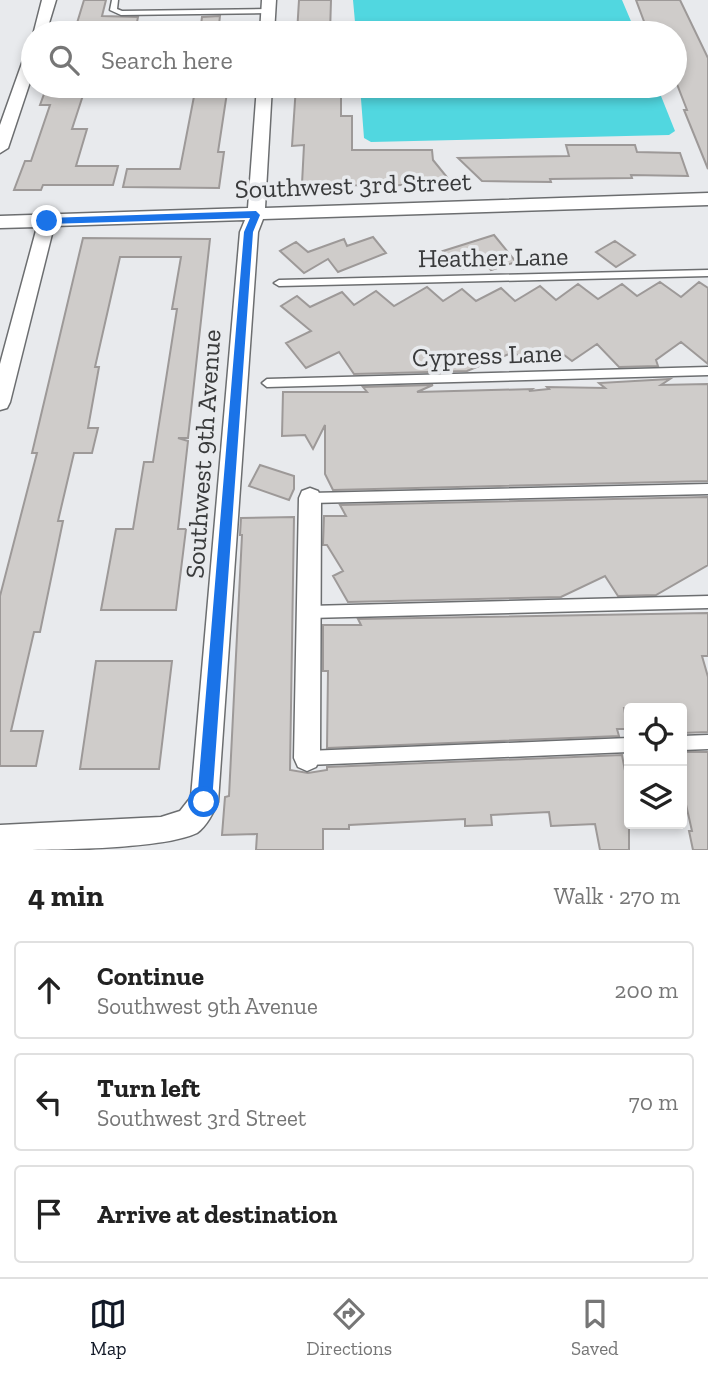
<!DOCTYPE html>
<meta charset="utf-8">
<style>
:root{--surface:#fff;--page:#f2f2f2;--text:#222;--muted:#767676;--line:#e0e0e0;--accent:#111827}
body{margin:0;font-family:"Zilla Slab",serif;background:var(--page);color:var(--text)}
.controls{position:absolute;right:21px;bottom:21px;display:grid;overflow:hidden;border-radius:7px;box-shadow:0 4px 10px #0003}
.controls button{width:63px;height:63px;display:grid;place-items:center;padding:0;border:0;border-bottom:2px solid var(--line);background:var(--surface);color:var(--text);font:35px sans-serif}
.stop{position:absolute;width:21px;height:21px;margin:-16px;border:5px solid #1a73e8;border-radius:50%;background:#fff}
.stop.end{background:#1a73e8;border-color:#fff;box-shadow:0 2px 7px #0008}
.list{margin:0;padding:0;list-style:none}
h2{display:flex;justify-content:space-between;align-items:center;height:91px;margin:0;padding:0 28px;font-size:30px}
h2 small{font-size:23px;font-weight:400;color:var(--muted)}
.list li{display:grid;grid-template-columns:46px 1fr auto;gap:21px;align-items:center;box-sizing:border-box;height:98px;margin:0 14px 14px;padding:0 14px;border:2px solid var(--line);border-radius:7px}
.list b{display:block;font-size:26px;white-space:nowrap}
.list p{margin:0;font-size:23px;white-space:nowrap;color:var(--muted)}
.list em{font-size:23px;font-style:normal;color:var(--muted)}
.icon{flex:none;width:38px;height:38px;fill:none;stroke:currentColor;stroke-width:2;stroke-linecap:round;stroke-linejoin:round}
.map{position:relative;flex:none;width:708px;height:850px;overflow:hidden}
.search{position:absolute;background:var(--surface);box-shadow:0 4px 10px #0003;left:21px;right:21px;top:21px;height:77px;display:flex;align-items:center;gap:18px;box-sizing:border-box;padding:0 24px;border-radius:38px;color:var(--muted);font-size:26px}
.sheet{height:427px;background:var(--surface)}
nav{display:flex;justify-content:space-around;align-items:center;box-sizing:border-box;height:98px;border-top:2px solid var(--line);background:var(--surface);font-size:19px;color:var(--muted)}
nav a{display:grid;justify-items:center;gap:4px}
nav .on{color:var(--accent)}
.map>svg:first-child{display:block}
</style>
<div class="map">
<svg width="708" height="850" viewBox="0 0 708 850">
<rect width="100%" height="100%" fill="#e8eaed"/>
<!-- water -->
<path fill="#51d7e0" d="M353,0h269l14,33h-280z
M360,86h297l18,45 -6,4 -298,7 -7,-4z"/>
<!-- building -->
<path fill="#cfccca" stroke="#9d9998" stroke-width="2" d="M84,0h22l-4,16 36,1 -3,16h-61z
M299,0h32l-1,33h-33z
M636,0h44l28,58v111l-24,-59h3l-12,-31v-46h-14l-3,-9h-13z
M220,16l-2,17h-18l2,-16z
M47,86h39l-14,43h15l-11,37h42l-5,19h-70l-2,5h-27l11,-29h6l19,-56h-10z
M196,86h32l-10,66h6l-5,36 -96,-1 4,-18h53z
M296,86h34v4h11v26h11v34h80l1,10 17,21 -61,5 -87,-2 2,-39 -12,1z
M566,145h69l2,7 43,1 8,23 -57,-1 1,3 -82,1 1,3 -69,-1 -24,-23 111,-2z
M494,235l22,27 -25,8 -10,-11 -19,10 -19,-18z
M373,237l13,16 -48,19 -10,-13 -24,14 -24,-22 16,-9 12,10 36,-13 3,7z
M83,238l127,1 -22,199h-10l10,3 -10,88h8l-10,81h-75l15,-81h17l11,-67h9l24,-153h-5l9,-52h-61l-25,110h4l-11,61h10l-6,25h-18l-16,68h5l-23,111h-6l-23,99h32l-7,35h-36v-170l37,-143h-5z
M615,241l20,14 -19,12 -20,-15z
M660,282l21,15 18,-15 9,6v76l-27,-22 -25,18 2,6 -39,1 -22,-23 -25,17 -17,-13 -30,15 -11,-11 -47,19 -113,3 -15,-22 -33,16 -20,-25 25,-12 -30,-25 16,-10 13,11 32,-15 12,13 22,-14 18,15 33,-19 16,14 19,-12 14,12 25,-13 14,13 25,-15 16,14 22,-16 20,15 24,-15 15,12z
M670,379l-9,6 47,-1v97l-375,9 -8,-16v-49l-12,24 -8,-14 -23,1 1,-44h84l-4,-5 70,-2 -16,7 115,-3 -3,2 20,-2 -2,-2 58,1 -6,-5z
M260,465l34,11v13l-5,11 -40,-14z
M708,497v68l-52,30 -38,1 -13,-20 -44,21 -213,5 -15,-26 10,-5 -16,-26h-4l1,-29h22l-6,-11z
M294,517l-4,253 18,3 19,-3v-3l295,-12 7,37v58h-29l-5,-26 -44,2 -2,-14 -58,3 1,10 -27,1v-7l-116,6v4h-26v21h-67l1,-16 -35,1 3,-38 4,-1 13,-261h-2l1,-17z
M708,613v43h-6l6,21v55l-26,1v-25h-58l4,21h-11l2,7 -292,12 1,-77h-5v-46h38l-3,-6z
M96,661h76l-13,108h-79z
M682,752h26v98h-15l-4,-19h3l-10,-44z"/>
<g fill="none" stroke-linecap="round" stroke-linejoin="round">
<!-- lane casing -->
<g stroke="#6c6e70" stroke-width="3">
<path id="lane" d="M112,0h6l-1,9 5,2 147,-2 3,2 -3,2 -148,2 -11,-5z
M708,270v6l-429,10 -5,-3 5,-3z
M708,367v8l-441,12 -5,-4 5,-4z
M708,484v10l-398,9 -4,-2 -2,-3 2,-3 4,-2z
M708,596v12l-399,10 -4,-2 -2,-4 2,-4 4,-2z
M708,735v14l-26,1v-14z
M629,738v14l-322,13 -5,-2 -2,-5 2,-5 5,-2z"/>
</g>
<!-- street casing -->
<g stroke="#6c6e70" stroke-width="3">
<path id="street" d="M42,0h14l-10,33 -13,2z
M262,0h14l-2,33h-14z
M33,48v25l-25,75 -8,5v-28l26,-73z
M257,86h15l-7,122 443,-15v12l-445,14 -5,13 -40,570c-4,10 -12,25 -21,31 -35,17 -152,17 -197,17v-25l161,-8 19,-6 11,-14 49,-565 5,-12 -191,6 -44,176 -3,6 -7,2v-46l37,-137 -37,1v-12l248,-8z
M310,488l8,3 3,7 -1,260 -4,9 -9,4 -9,-4 -4,-9 5,-260 3,-7z"/>
</g>
<!-- lane -->
<use href="#lane" fill="#fff" fill-rule="evenodd"/>
<!-- street -->
<use href="#street" fill="#fff" fill-rule="evenodd"/>
</g>
<!-- route -->
<path fill="#1a73e8" d="M256,211l4,4 -7,17 -41,570 -2,6 -6,2 -5,-2 -2,-6 47,-570 6,-14 -203,6 -5,-3 5,-3z"/>
<g text-anchor="middle" stroke-width="7" stroke-linejoin="round" paint-order="stroke">
<!-- street labels -->
<g font-size="26" fill="#393a3b" stroke="#e8eaed">
<text transform="translate(353 185) rotate(-2)" y="9">Southwest 3rd Street</text>
<text transform="translate(493 257) rotate(-1)" y="9">Heather Lane</text>
<text transform="translate(487 355) rotate(-2)" y="9">Cypress Lane</text>
<text transform="translate(203 454) rotate(-86)" y="9">Southwest 9th Avenue</text>
</g>
</g>
</svg>
<div class="controls">
<button><svg class="icon" aria-label="locate" viewBox="0 0 24 24"><circle cx="12" cy="12" r="6"/><path d="M12 2v4M12 18v4M2 12h4M18 12h4"/></svg></button>
<button><svg class="icon" aria-label="layers" viewBox="0 0 24 24"><path d="M12 4l9 5-9 5-9-5zM3 14l9 5 9-5"/></svg></button>
</div>
<div class="stop" style="left:204px;top:802px"></div>
<div class="stop end" style="left:47px;top:221px"></div>
<div class="search"><svg class="icon" aria-label="search" viewBox="0 0 24 24"><circle cx="10" cy="10" r="6"/><path d="M15 15l6 6"/></svg>Search here</div>
</div>
<section class="sheet">
<h2>4 min<small>Walk · 270 m</small></h2>
<ul class="list">
<li><svg class="icon" aria-label="ahead" viewBox="0 0 24 24"><path d="M12 20V5M6 11l6-6 6 6"/></svg><div><b>Continue</b><p>Southwest 9th Avenue</p></div><em>200 m</em></li>
<li><svg class="icon" aria-label="left" viewBox="0 0 24 24"><path d="M17 20v-9H6M10 6l-5 5 5 5"/></svg><div><b>Turn left</b><p>Southwest 3rd Street</p></div><em>70 m</em></li>
<li><svg class="icon" aria-label="arrive" viewBox="0 0 24 24"><path d="M6 21V4h12l-3 4 3 4H6"/></svg><div><b>Arrive at destination</b></div></li>
</ul>
</section>
<nav>
<a class="on"><svg class="icon" aria-label="map" viewBox="0 0 24 24"><path d="M3 6l6-2 6 2 6-2v14l-6 2-6-2-6 2zM9 4v14M15 6v14"/></svg>Map</a>
<a><svg class="icon" aria-label="directions" viewBox="0 0 24 24"><path d="M12 3l9 9-9 9-9-9zM9 14v-3h6M13 9l2 2-2 2"/></svg>Directions</a>
<a><svg class="icon" aria-label="saved" viewBox="0 0 24 24"><path d="M7 4h10v16l-5-4-5 4z"/></svg>Saved</a>
</nav>
